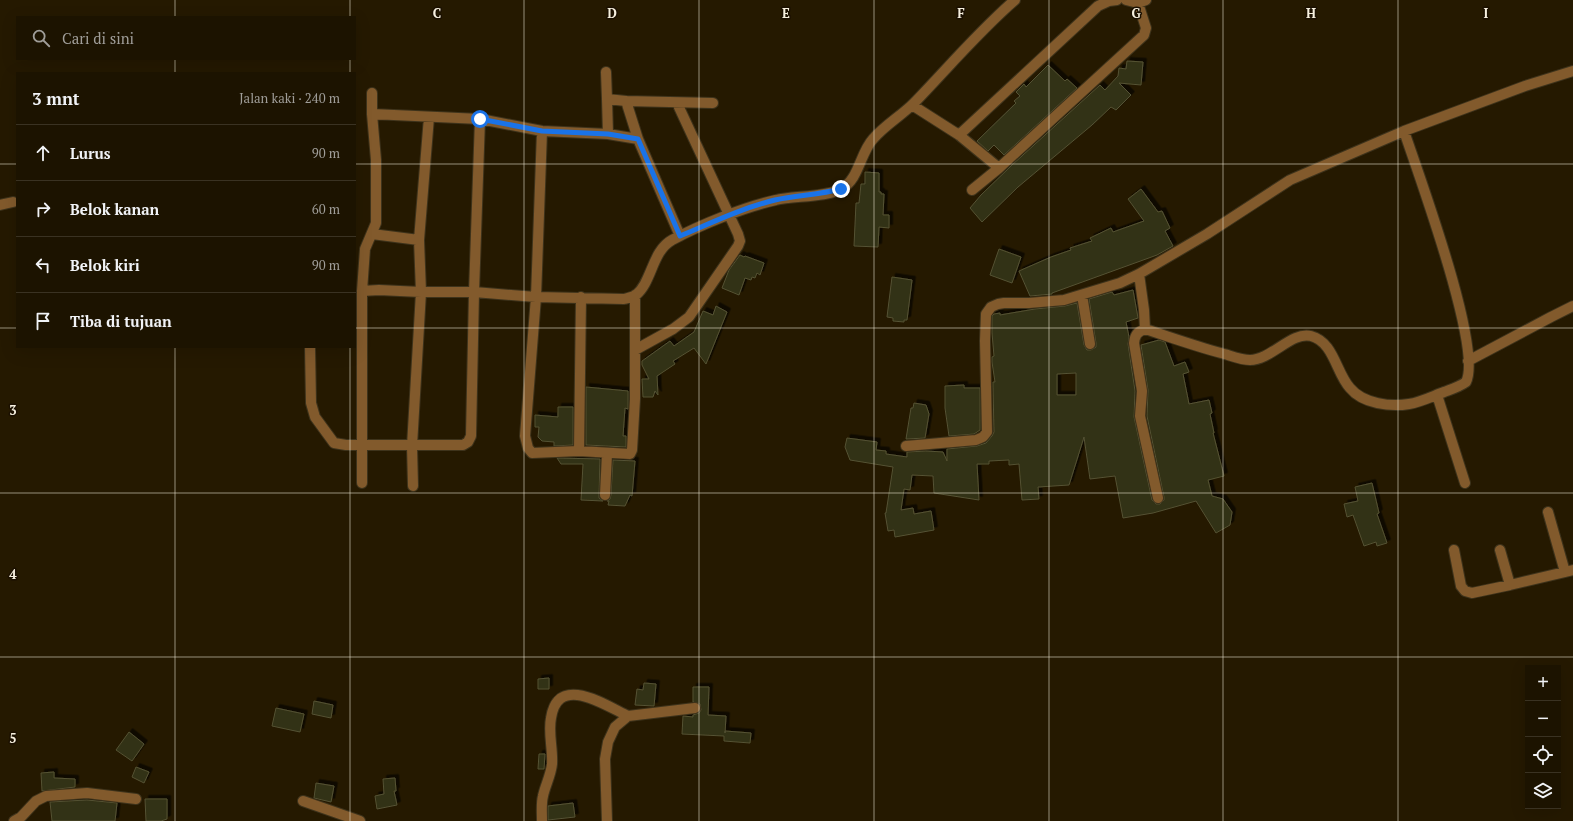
<!DOCTYPE html>
<html lang="id">
<meta charset="utf-8">
<style>
:root{--surface:#1c1300;--page:#251c0a;--text:#f1f3f6;--muted:#a09e99;--line:#3a3222}
body{margin:0;font-family:"PT Serif",serif;background:var(--page);color:var(--text)}
.controls{position:absolute;right:12px;bottom:12px;display:grid;overflow:hidden;border-radius:0px;box-shadow:0 4px 16px #0002}
.controls button{width:36px;height:36px;display:grid;place-items:center;padding:0;border:0;border-bottom:1px solid var(--line);background:var(--surface);color:var(--text);font:20px sans-serif}
.stop{position:absolute;width:12px;height:12px;margin:-9px;border:3px solid #1a73e8;border-radius:50%;background:#fff}
.stop.end{background:#1a73e8;border-color:#fff;box-shadow:0 1px 4px #0008}
.list{margin:0;padding:0;list-style:none}
h2{display:flex;justify-content:space-between;align-items:center;height:52px;margin:0;padding:0 16px;font-size:17px}
h2 small{font-size:13px;font-weight:400;color:var(--muted)}
.list li{display:grid;grid-template-columns:26px 1fr auto;gap:12px;align-items:center;box-sizing:border-box;height:56px;padding:0 16px;border-top:1px solid var(--line)}
.list b{display:block;font-size:15px;white-space:nowrap}
.list em{font-size:13px;font-style:normal;color:var(--muted)}
.icon{flex:none;width:22px;height:22px;fill:none;stroke:currentColor;stroke-width:2;stroke-linecap:round;stroke-linejoin:round}
.map{position:relative;flex:none;width:1573px;height:821px;overflow:hidden}
.search{position:absolute;background:var(--surface);box-shadow:0 4px 16px #0002;left:16px;top:16px;width:340px;height:44px;display:flex;align-items:center;gap:10px;box-sizing:border-box;padding:0 14px;border-radius:0px;color:var(--muted);font-size:15px}
.panel{position:absolute;background:var(--surface);box-shadow:0 4px 16px #0002;left:16px;top:72px;width:340px;height:276px;border-radius:0px}
.map>svg:first-child{display:block}
</style>
<div class="map">
<svg width="1573" height="821" viewBox="0 0 1573 821">
<defs>
<filter id="shadow"><feDropShadow dx="3.5" dy="-3.5" stdDeviation="0" flood-color="#0009"/></filter>
</defs>
<rect width="100%" height="100%" fill="#251900"/>
<!-- building -->
<path fill="#323013" stroke="#545234" fill-rule="evenodd" filter="url(#shadow)" d="M1127,61l16,1 -2,23 -22,-2 12,12 -15,15 -5,-3 -19,18 -74,62 -36,35 -12,-14 11,-13 31,-30 88,-80 5,5 13,-14 1,-8 7,1z
M1048,65l17,16 2,-2 10,9 -73,67 -10,-10 -6,6 -11,-10 39,-38 -2,-2 6,-5 -4,-4 8,-8 2,3z
M865,172l14,1v19h2v2h3l-1,21h6v13l-10,-1 -1,20 -24,-1 2,-43h3l2,-19h4z
M1141,189l17,23 4,-1 8,17 -5,3 8,15 -16,9 -105,38v1l-22,2 -11,-25 32,-14 20,-7 -1,-2 22,-7 -2,-3 21,-10 2,4 31,-11 -16,-22z
M999,249l22,8 -9,26 -22,-8z
M740,255l4,2 1,-1 19,7 -4,12 -3,-2 -2,5 -3,-1 -1,3 -6,-2 -6,17 -17,-7 7,-18z
M892,277l20,3 -5,40h-3v2l-11,-1v-3l-6,-1z
M1133,290l5,28 -12,4 3,15 -1,7 7,47 -1,26 18,83 4,4h4l4,-4v-3l-17,-81 1,-26 -7,-45 18,-5 6,2 9,24 11,-4 4,10 -6,2 6,30 20,-4 3,13 -2,1 4,19h-1l11,43 -16,4 4,16 11,3 9,13 -2,13 -14,8 -20,-32 -43,12 -30,5 -8,-42 -25,3 -6,-42 -15,48 -31,2 1,12 -17,1 -3,-36 -10,1v-5l-20,1v3h-12l2,36 -45,-7 -1,-17 -21,-1 -2,15 -6,-1 -3,21 12,-2 1,6 17,-3 3,19 -39,7 -1,-7 -6,1 -3,-18h1l7,-46 -43,-7 -5,-13 2,-9 30,4 -1,8 10,1v3l21,3v-5l19,-1 17,1 4,9v-12l30,-3 9,-3 6,-7 2,-4 -1,-45v-5h2l-3,-20v-5l2,-1 -2,-23v-17l2,-2 6,-1v2l35,-6 30,-3 12,-3 7,42 3,5h4l5,-3v-4l-7,-44 23,-7 2,3zM1076,373v22h-19v-21z
M716,306l11,6 -21,52 -12,-16 -21,13 2,3 -18,12 1,19 -3,-4 -2,6h-10l-1,-18h7l-7,-14v-4l28,-20 4,5 20,-14 9,-21 10,4z
M964,385v3h16v42l-6,4 -25,2 -4,-28v-22z
M586,387l42,4v18l-3,-1 -2,28h3v11l-40,-2z
M914,403l12,2 3,9 -4,24 -18,1h-1l5,-31h2z
M558,407h15v38l-19,1v-4l-12,-1 -4,-4 1,-10h-4v-12l23,2z
M557,458l43,1 -1,36v3l4,3 -22,-1 2,-36h-22z
M613,460l22,1 -3,35 -2,-1 -5,11 -17,-1 1,-4h-2l3,-2 1,-4z
M1372,483l7,30 -2,1 10,29 -10,3 -1,-4 -12,4 -11,-31 -6,2 -3,-13 14,-3 -3,-14z
M549,678v11h-11v-10z
M644,683l12,1 -2,22 -19,-1 2,-16 6,1z
M693,687h16l-1,28 18,1 -1,17v-2l26,2 -1,10 -26,-2v-5l-42,-2 1,-18 10,1v-2l6,-2 2,-3 -1,-6 -7,-2z
M314,701l19,4 -2,13 -19,-4z
M276,708l28,6 -4,18 -28,-6z
M129,732l15,12 -12,17 -16,-11z
M539,754h6l-1,15h-6z
M136,767l13,5 -5,11 -12,-6z
M54,772v6l21,1v8l-33,4 -1,-18z
M395,778l1,13h-2l3,14 -20,4 -2,-13 9,-2 -1,-15z
M316,783l18,3 -3,16 -17,-4z
M145,799h22v20l-6,2h-15z
M87,800l30,3 -2,18h-63l-2,-19z
M573,803l2,14 -27,3v-14z"/>
<g fill="none" stroke-linecap="round" stroke-linejoin="round">
<!-- minor casing -->
<g stroke="#3e331b" stroke-width="12">
<path id="minor" d="M1126,0l12,3 8,-3
M606,72l1,27
M626,101l87,2
M912,105l47,30 40,33
M372,114l108,5 62,12 66,3 -1,-35 19,2 12,38 42,97
M542,131l-6,166 -11,139 3,12 4,5 47,-2 51,3 2,-4 3,-51v-104
M608,134l30,5
M959,135l139,-129 11,-5 8,-1
M972,190l27,-22 145,-133 2,-7 -8,-25
M0,205l13,-3
M372,234l47,6
M1139,274l5,36 1,19
M362,291l3,-42 11,-26v-63l-4,-46v-21
M1082,295l8,49
M310,347l1,56 4,14 19,26 12,2h117l5,-3 3,-6 3,-144 6,-173
M635,350l38,-21 16,-12 49,-71 2,-5 -2,-7 -61,-131
M1468,361l83,-44 22,-11
M1437,395l28,88
M906,446l70,-6 7,-3 4,-5 -2,-91 1,-27 5,-7 7,-3 6,-1h25l35,-3 56,-17 19,-9 68,-40 83,-54 114,-49 121,-45 48,-15
M579,451l2,-154
M362,483v-192l17,-1 42,2h53l62,5 88,2c4,-1 9,-2 12,-4 16,-13 16,-44 36,-55 28,-15 72,-33 104,-40 16,-4 52,-3 65,-11 18,-9 19,-36 32,-50 12,-14 28,-23 41,-36 33,-34 65,-72 101,-103
M413,486l-1,-40 9,-154 -2,-52 10,-123
M605,495l2,-41
M1158,498l-18,-82 2,-25 -8,-48c1,-8 3,-11 11,-14 25,8 50,17 76,24 8,2 20,7 29,7 21,0 42,-29 61,-24 23,6 25,37 39,52 13,16 41,19 59,16 12,-2 24,-8 35,-12 8,-3 15,-5 22,-10 17,-33 -48,-209 -62,-251
M1548,512l17,60
M1454,550l7,36 4,5 7,2 38,-8 63,-15
M1500,550l10,35
M303,801l57,20
M14,821l7,-4 15,-16 10,-5 41,-3 49,6
M542,821c0,-8 -1,-17 1,-25 2,-10 8,-21 9,-32 1,-15 -4,-31 -1,-46 7,-45 54,-13 77,-2
M607,821l-2,-62 3,-17 7,-15 13,-11 67,-8"/>
</g>
<!-- minor -->
<use href="#minor" stroke="#825a2c" stroke-width="10"/>
</g>
<g fill="none" stroke-linecap="round" stroke-linejoin="round">
<!-- route -->
<path stroke="#1a73e8" stroke-width="5" d="M480,119l62,12 66,3 30,5 42,97c31,-13 62,-28 95,-36 21,-5 44,-5 66,-11"/>
</g>
<!-- grid -->
<path fill="none" stroke="#f7f0df" stroke-width="1" stroke-opacity="0.55" d="M175,0v17M350,0v17M524,0v821M699,0v821M874,0v821M1049,0v821M1223,0v821M1398,0v821M175,59v14M350,59v14M0,164h17M355,164h1218M0,328h17M355,328h1218M175,347v474M350,347v474M0,493h1573M0,657h1573"/>
<g font-size="13" text-anchor="middle" font-weight="bold" fill="#f7f0df" stroke="#1b1000" stroke-width="3" stroke-linejoin="round" paint-order="stroke">
<text x="437" y="18">C</text>
<text x="612" y="18">D</text>
<text x="786" y="18">E</text>
<text x="961" y="18">F</text>
<text x="1136" y="18">G</text>
<text x="1311" y="18">H</text>
<text x="1486" y="18">I</text>
<text x="13" y="415">3</text>
<text x="13" y="579">4</text>
<text x="13" y="743">5</text>
</g>
</svg>
<div class="controls">
<button>+</button>
<button>−</button>
<button><svg class="icon" aria-label="locate" viewBox="0 0 24 24"><circle cx="12" cy="12" r="6"/><path d="M12 2v4M12 18v4M2 12h4M18 12h4"/></svg></button>
<button><svg class="icon" aria-label="layers" viewBox="0 0 24 24"><path d="M12 4l9 5-9 5-9-5zM3 14l9 5 9-5"/></svg></button>
</div>
<div class="stop" style="left:480px;top:119px"></div>
<div class="stop end" style="left:841px;top:189px"></div>
<div class="search"><svg class="icon" aria-label="search" viewBox="0 0 24 24"><circle cx="10" cy="10" r="6"/><path d="M15 15l6 6"/></svg>Cari di sini</div>
<section class="panel">
<h2>3 mnt<small>Jalan kaki · 240 m</small></h2>
<ul class="list">
<li><svg class="icon" aria-label="ahead" viewBox="0 0 24 24"><path d="M12 20V5M6 11l6-6 6 6"/></svg><div><b>Lurus</b></div><em>90 m</em></li>
<li><svg class="icon" aria-label="right" viewBox="0 0 24 24"><path d="M7 20v-9h11M14 6l5 5-5 5"/></svg><div><b>Belok kanan</b></div><em>60 m</em></li>
<li><svg class="icon" aria-label="left" viewBox="0 0 24 24"><path d="M17 20v-9H6M10 6l-5 5 5 5"/></svg><div><b>Belok kiri</b></div><em>90 m</em></li>
<li><svg class="icon" aria-label="arrive" viewBox="0 0 24 24"><path d="M6 21V4h12l-3 4 3 4H6"/></svg><div><b>Tiba di tujuan</b></div></li>
</ul>
</section>
</div>
